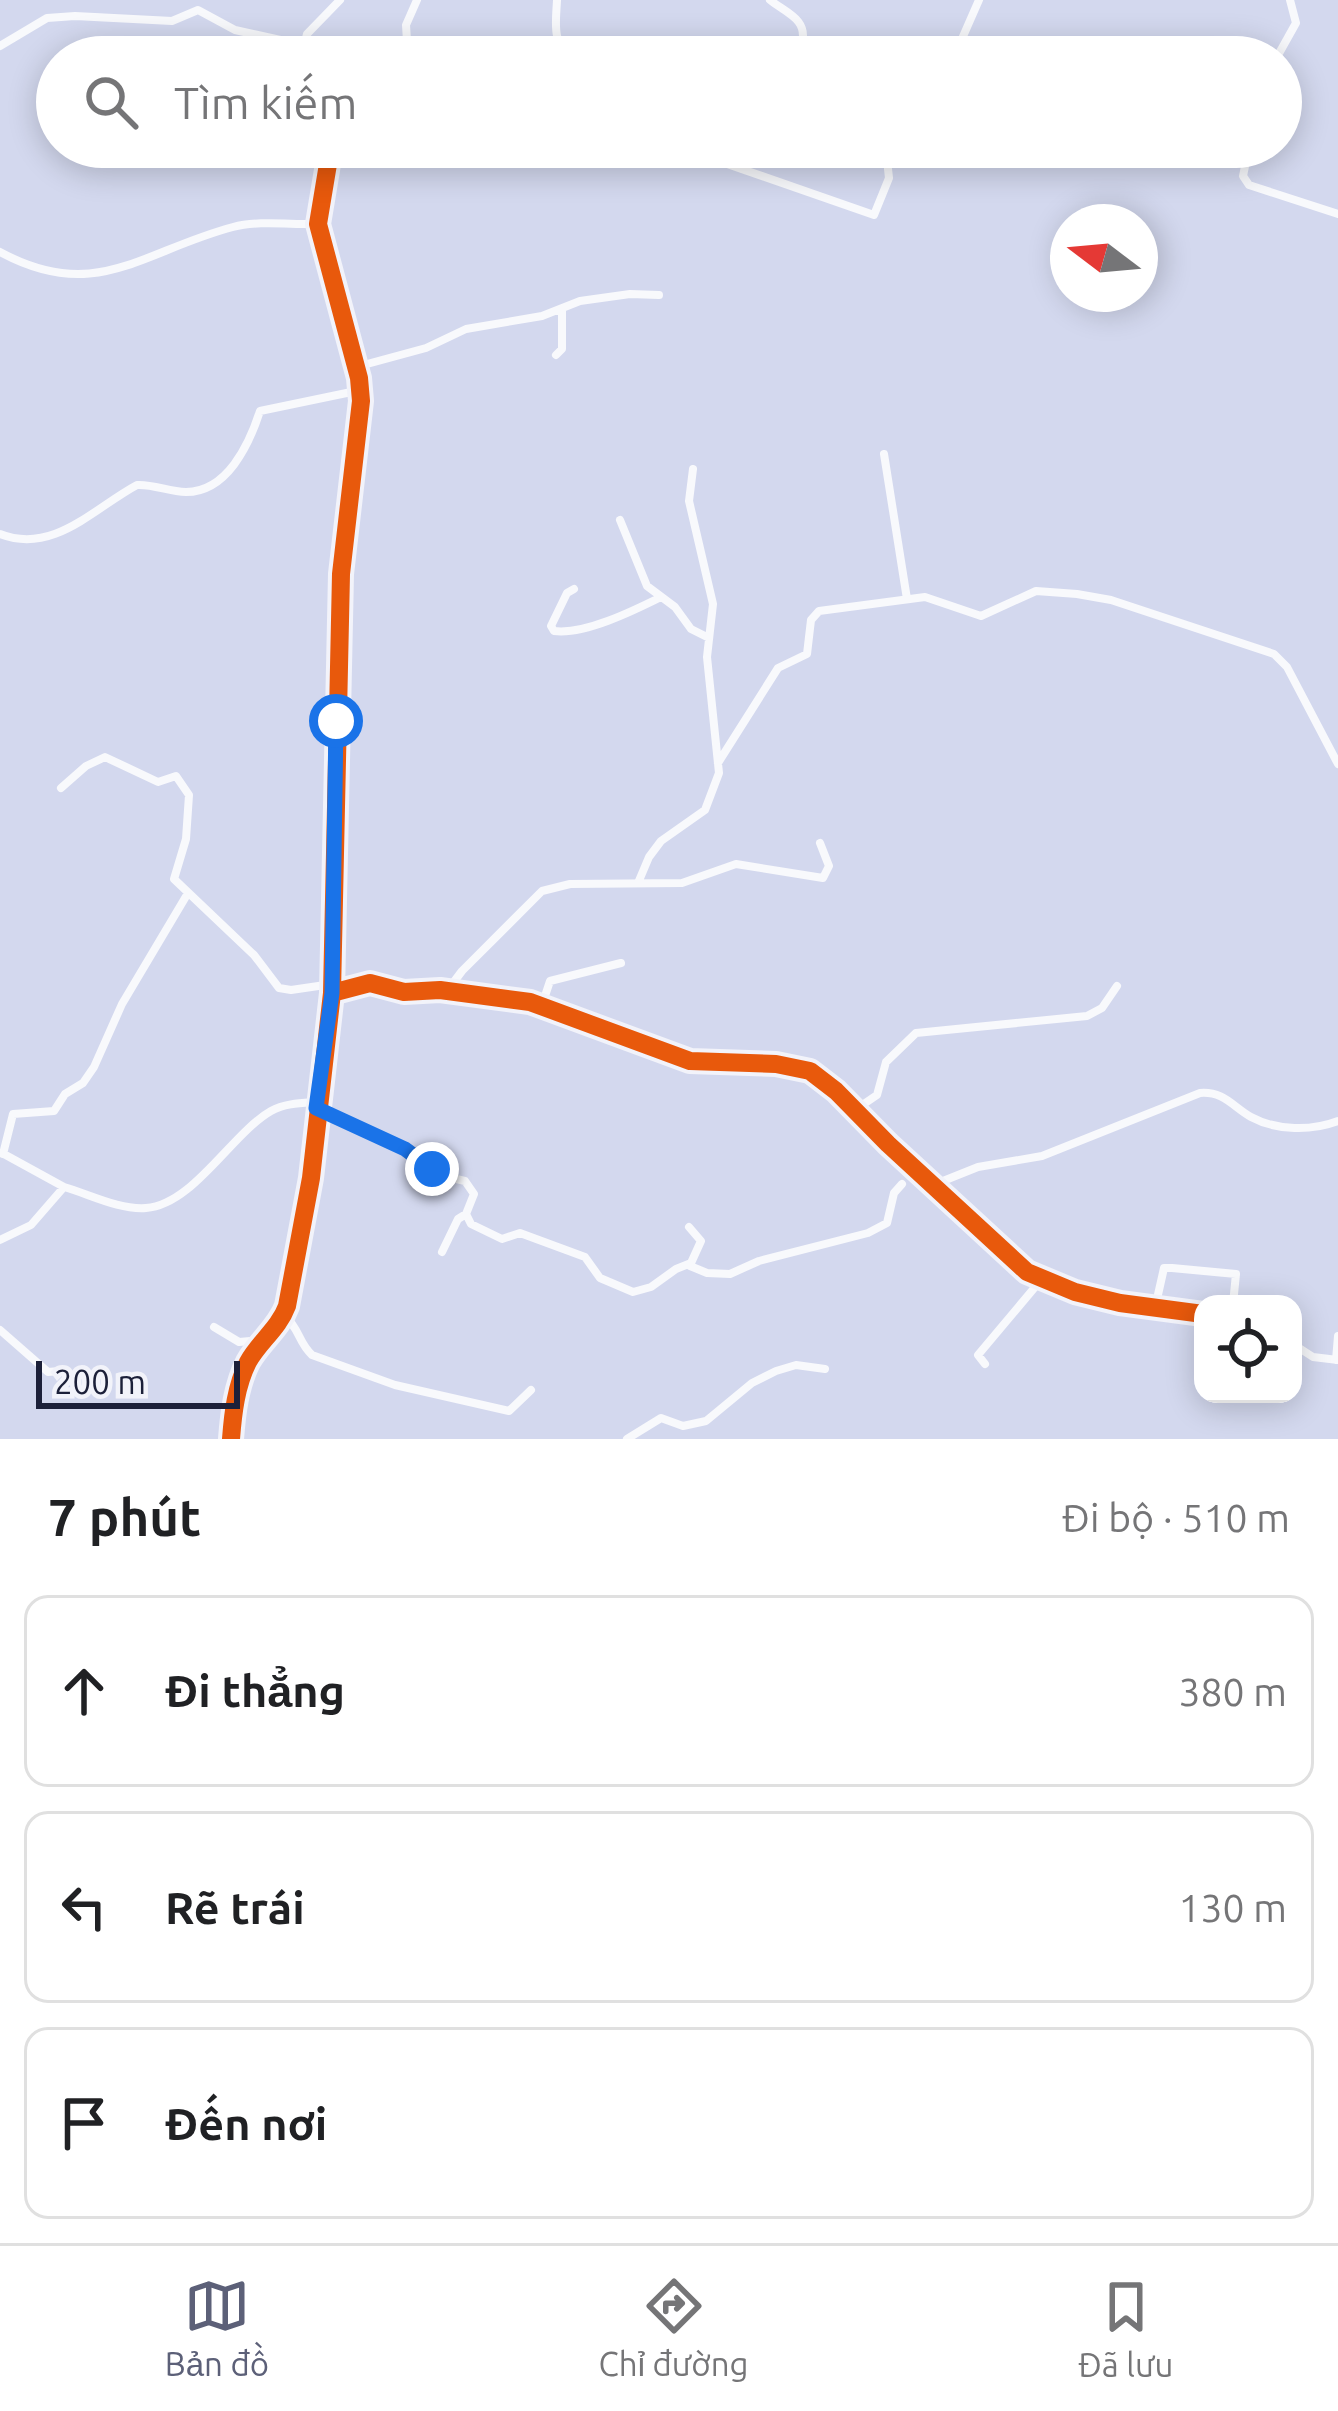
<!DOCTYPE html>
<html lang="vi">
<meta charset="utf-8">
<style>
:root{--surface:#fff;--page:#f6f6f6;--text:#202124;--muted:#757577;--line:#e0e0e0;--accent:#5c6078}
body{margin:0;font-family:Ubuntu,sans-serif;background:var(--page);color:var(--text)}
.controls{position:absolute;right:36px;bottom:36px;display:grid;overflow:hidden;border-radius:24px;box-shadow:0 6px 30px #0003}
.controls button{width:108px;height:108px;display:grid;place-items:center;padding:0;border:0;border-bottom:3px solid var(--line);background:var(--surface);color:var(--text);font:60px sans-serif}
.compass{position:absolute;left:1050px;top:204px;width:108px;height:108px;border-radius:50%;background:var(--surface);box-shadow:0 6px 30px #0003;rotate:286deg}
.scale{position:absolute;left:36px;bottom:30px;width:204px;box-sizing:border-box;padding-left:12px;border:6px solid #1c2039;border-top:0;font-size:33px;line-height:42px;white-space:nowrap;color:#1c2039;-webkit-text-stroke:9px #f2f3fa;paint-order:stroke}
.stop{position:absolute;width:36px;height:36px;margin:-27px;border:9px solid #1a73e8;border-radius:50%;background:#fff}
.stop.end{background:#1a73e8;border-color:#fff;box-shadow:0 3px 12px #0008}
.list{margin:0;padding:0;list-style:none}
h2{display:flex;justify-content:space-between;align-items:center;height:156px;margin:0;padding:0 48px;font-size:51px}
h2 small{font-size:39px;font-weight:400;color:var(--muted)}
.list li{display:grid;grid-template-columns:78px 1fr auto;gap:36px;align-items:center;box-sizing:border-box;height:192px;margin:0 24px 24px;padding:0 24px;border:3px solid var(--line);border-radius:24px}
.list b{display:block;font-size:45px;white-space:nowrap}
.list em{font-size:39px;font-style:normal;color:var(--muted)}
.icon{flex:none;width:66px;height:66px;fill:none;stroke:currentColor;stroke-width:2;stroke-linecap:round;stroke-linejoin:round}
.map{position:relative;flex:none;width:1338px;height:1439px;overflow:hidden}
.search{position:absolute;background:var(--surface);box-shadow:0 6px 30px #0003;left:36px;right:36px;top:36px;height:132px;display:flex;align-items:center;gap:30px;box-sizing:border-box;padding:0 42px;border-radius:66px;color:var(--muted);font-size:45px}
.sheet{height:804px;background:var(--surface)}
nav{display:flex;justify-content:space-around;align-items:center;box-sizing:border-box;height:168px;border-top:3px solid var(--line);background:var(--surface);font-size:33px;color:var(--muted)}
nav a{display:grid;justify-items:center;gap:6px}
nav .on{color:var(--accent)}
.map>svg:first-child{display:block}
</style>
<div class="map">
<svg width="1338" height="1439" viewBox="0 0 1338 1439">
<rect width="100%" height="100%" fill="#d3d8ee"/>
<g fill="none" stroke-linecap="round" stroke-linejoin="round">
<!-- street -->
<path stroke="#f8f9fc" stroke-width="8" d="M557,0c-1,23 -6,44 16,57
M770,0c16,13 38,19 32,43
M0,46l47,-28 28,-2 97,5 26,-11 37,20 68,15
M301,57l6,-23 33,-34
M408,57l-2,-32 11,-25
M460,57l17,-11 10,11
M517,57l14,-17 26,1
M954,57l25,-57
M1277,57l19,-34 -6,-23
M641,147l66,10 167,58 15,-37 -1,-9
M1249,147l-6,29 6,9 89,29
M0,252c96,52 142,-1 233,-25 26,-7 59,-2 85,-3
M556,355l6,-6v-38
M356,367l70,-19 40,-19 76,-13 38,-15 50,-7 29,1
M884,454l23,145
M620,520l27,66 28,21 16,22 18,9
M0,534c53,21 94,-26 137,-49 17,-1 32,7 49,7 41,0 63,-47 74,-81l101,-21
M574,589l-7,4 -16,33 3,5c30,4 79,-20 107,-34
M718,763l60,-95 29,-14 4,-34 8,-9 106,-14 56,19 55,-25 41,3 34,6 163,54 13,13 51,97
M61,788l25,-22 19,-9 53,25 18,-6 13,19 -3,44 -12,40 80,76 25,33 12,2 41,-6
M638,883l11,-26 12,-16 44,-31 14,-37 -12,-116 6,-53 -24,-103 4,-32
M447,991l15,-20 80,-80 28,-7 112,-1 54,-19 87,14 6,-12 -9,-23
M332,993l38,-10 34,9 36,-2 90,12 160,59 86,3 34,7 26,20 52,53 139,128 48,20 45,11 83,11
M542,1005l8,-24 71,-18
M316,1108l89,41 34,26 26,6 9,13 -8,20 5,10 31,15 18,-6 65,24 15,21 33,14 18,-5 25,-18 15,-6 10,-22 -12,-14
M855,1110l22,-15 9,-33 30,-29 171,-17 15,-8 15,-22
M2,1153l62,34
M3,1154l10,-40 41,-3 11,-17 18,-11 11,-16 28,-63 66,-111
M933,1185l45,-18 64,-11 158,-63c24,-2 33,14 51,24 26,14 61,14 87,4
M0,1240l31,-15 33,-38c25,7 55,23 82,21 47,-3 86,-75 125,-97 14,-8 31,-8 46,-9
M442,1252l16,-33 8,-5
M690,1266l17,7 23,1 29,-13 109,-28 19,-10 7,-30 8,-9
M1155,1308l9,-40h8l64,6 -3,30
M284,1315c16,14 14,27 28,40l83,30 114,26 22,-21
M214,1327l25,15 24,-2
M0,1330l48,42 12,-1
M1293,1344l20,13 25,3
M1336,1360l2,-24
M985,1364l-7,-9 63,-75
M231,1439c2,-26 5,-53 17,-77 11,-20 31,-34 39,-56l24,-128 21,-185 9,-419 20,-173 -2,-23 -41,-154 10,-60 -2,-17
M627,1439l34,-21 22,8 23,-5 46,-38 24,-12 20,-6 29,4"/>
<!-- cycleway casing -->
<g stroke="#f2f3fa" stroke-width="26">
<path id="cycleway" d="M332,993l38,-10 34,9 36,-2 90,12 160,59 86,3 34,7 26,20 52,53 139,128 48,20 45,11 83,11
M231,1439c2,-26 5,-53 17,-77 11,-20 31,-34 39,-56l24,-128 21,-185 9,-419 20,-173 -2,-23 -41,-154 10,-60 -2,-17"/>
</g>
<!-- cycleway -->
<use href="#cycleway" stroke="#e8590c" stroke-width="18"/>
</g>
<g fill="none" stroke-linecap="round" stroke-linejoin="round">
<!-- route -->
<path stroke="#1a73e8" stroke-width="15" d="M336,721l-4,272 -16,115 89,41 27,20"/>
</g>
</svg>
<div class="controls">
<button><svg class="icon" aria-label="locate" viewBox="0 0 24 24"><circle cx="12" cy="12" r="6"/><path d="M12 2v4M12 18v4M2 12h4M18 12h4"/></svg></button>
</div>
<svg class="compass" viewBox="-18 -18 36 36"><path d="M0-13l5 13h-10z" fill="#e53935"/><path d="M0 13l5-13h-10z" fill="#757577"/></svg>
<div class="scale">200 m</div>
<div class="stop" style="left:336px;top:721px"></div>
<div class="stop end" style="left:432px;top:1169px"></div>
<div class="search"><svg class="icon" aria-label="search" viewBox="0 0 24 24"><circle cx="10" cy="10" r="6"/><path d="M15 15l6 6"/></svg>Tìm kiếm</div>
</div>
<section class="sheet">
<h2>7 phút<small>Đi bộ · 510 m</small></h2>
<ul class="list">
<li><svg class="icon" aria-label="ahead" viewBox="0 0 24 24"><path d="M12 20V5M6 11l6-6 6 6"/></svg><div><b>Đi thẳng</b></div><em>380 m</em></li>
<li><svg class="icon" aria-label="left" viewBox="0 0 24 24"><path d="M17 20v-9H6M10 6l-5 5 5 5"/></svg><div><b>Rẽ trái</b></div><em>130 m</em></li>
<li><svg class="icon" aria-label="arrive" viewBox="0 0 24 24"><path d="M6 21V4h12l-3 4 3 4H6"/></svg><div><b>Đến nơi</b></div></li>
</ul>
</section>
<nav>
<a class="on"><svg class="icon" aria-label="map" viewBox="0 0 24 24"><path d="M3 6l6-2 6 2 6-2v14l-6 2-6-2-6 2zM9 4v14M15 6v14"/></svg>Bản đồ</a>
<a><svg class="icon" aria-label="directions" viewBox="0 0 24 24"><path d="M12 3l9 9-9 9-9-9zM9 14v-3h6M13 9l2 2-2 2"/></svg>Chỉ đường</a>
<a><svg class="icon" aria-label="saved" viewBox="0 0 24 24"><path d="M7 4h10v16l-5-4-5 4z"/></svg>Đã lưu</a>
</nav>
